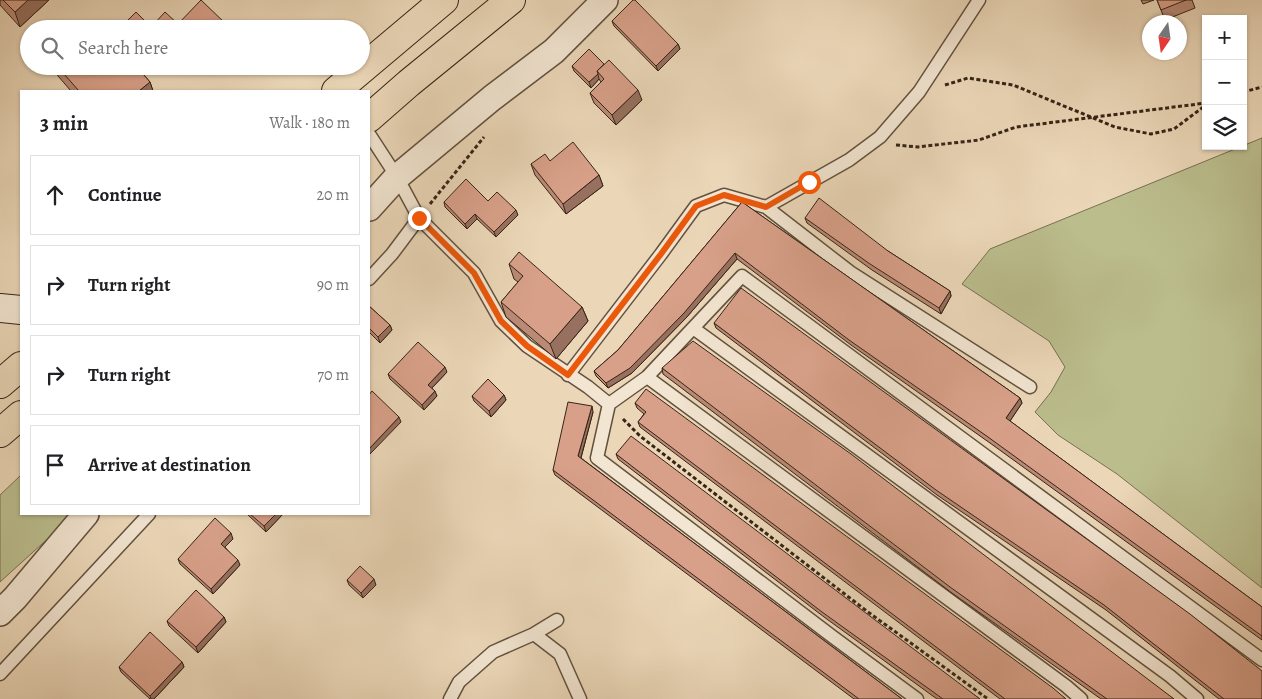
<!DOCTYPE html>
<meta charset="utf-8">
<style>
:root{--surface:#fff;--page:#f2f2f2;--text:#202124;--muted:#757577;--line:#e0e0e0}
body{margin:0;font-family:Alegreya,serif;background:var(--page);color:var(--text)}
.controls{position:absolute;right:15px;top:15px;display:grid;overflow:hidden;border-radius:0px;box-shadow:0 1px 4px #0004}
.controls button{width:45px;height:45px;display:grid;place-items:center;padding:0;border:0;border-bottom:1px solid var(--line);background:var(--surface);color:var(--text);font:25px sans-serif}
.compass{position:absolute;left:1142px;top:15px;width:45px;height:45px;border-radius:50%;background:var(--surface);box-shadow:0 1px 4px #0004;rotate:193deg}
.stop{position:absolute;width:15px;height:15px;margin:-11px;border:4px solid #ea580c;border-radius:50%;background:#fff}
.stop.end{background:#ea580c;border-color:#fff;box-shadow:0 1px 5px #0008}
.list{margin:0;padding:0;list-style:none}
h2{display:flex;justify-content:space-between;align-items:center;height:65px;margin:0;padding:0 20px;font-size:21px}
h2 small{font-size:16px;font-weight:400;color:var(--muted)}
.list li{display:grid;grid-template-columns:32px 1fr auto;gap:15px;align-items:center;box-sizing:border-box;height:80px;margin:0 10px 10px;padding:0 10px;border:1px solid var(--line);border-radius:0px}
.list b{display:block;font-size:19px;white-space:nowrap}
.list em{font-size:16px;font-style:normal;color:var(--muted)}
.icon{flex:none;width:28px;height:28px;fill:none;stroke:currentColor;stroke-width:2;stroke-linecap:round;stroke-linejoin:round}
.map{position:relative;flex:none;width:1262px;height:699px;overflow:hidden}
.search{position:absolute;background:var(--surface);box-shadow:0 1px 4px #0004;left:20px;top:20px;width:350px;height:55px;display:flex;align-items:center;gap:12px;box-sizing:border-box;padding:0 18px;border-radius:28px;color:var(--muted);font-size:19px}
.panel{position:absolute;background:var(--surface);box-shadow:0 1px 4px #0004;left:20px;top:90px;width:350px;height:425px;border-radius:0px}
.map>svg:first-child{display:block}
</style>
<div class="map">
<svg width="1262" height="699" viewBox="0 0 1262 699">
<rect width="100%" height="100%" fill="#ebd7b8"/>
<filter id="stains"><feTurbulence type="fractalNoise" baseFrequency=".004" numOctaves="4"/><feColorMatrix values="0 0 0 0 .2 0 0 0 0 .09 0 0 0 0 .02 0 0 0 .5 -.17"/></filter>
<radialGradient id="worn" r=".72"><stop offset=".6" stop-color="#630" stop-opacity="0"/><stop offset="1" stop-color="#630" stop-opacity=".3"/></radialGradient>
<!-- green -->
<path fill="#bbbd8d" stroke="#787052" d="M1262,138v450l-145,-114 -59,-39 -23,-23 16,-20 14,-25 -16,-26 -87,-57 28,-35z
M21,475v39h52l-9,10 -64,58v-87z"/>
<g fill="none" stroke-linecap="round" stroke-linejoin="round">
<!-- service casing -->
<g stroke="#63513f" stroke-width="15">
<path id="service" d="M369,134l28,43 22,41 55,55 27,48 26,25 61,41 21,17
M766,207l83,-47 31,-23 39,-45 60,-92
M369,279l23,-25 27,-36
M693,328l49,-52 520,384
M568,375l93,-121 35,-48 28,-11 42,12 84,65 180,115
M647,377l419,309 15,13
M534,634l26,20 20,45
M0,674l149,-160
M450,699l9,-17 34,-30 41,-18 23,-14
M917,699l-84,-62 -236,-179 12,-54 38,-27 46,-49 477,348 27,23"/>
</g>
<!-- minor casing -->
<g stroke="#63513f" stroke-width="28">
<path id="minor" d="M369,208l28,-31 95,-79 62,-47 51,-51
M0,613l15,-15 71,-84"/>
</g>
<!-- secondary casing -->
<g stroke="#362417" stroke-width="30">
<path id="secondary" d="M0,308l21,2"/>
</g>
<!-- primary casing -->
<g stroke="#362417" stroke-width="30">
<path id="primary" d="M336,91l108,-91
M369,118l40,-35 102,-83
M0,384l21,-18
M0,433l21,-18"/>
</g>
<!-- path -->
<path stroke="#362417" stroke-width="3" stroke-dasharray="4 2.5" stroke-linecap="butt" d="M945,85l23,-7 45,7 102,42 36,7 23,-5 32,-24
M1243,92l19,-5
M896,145l22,2 61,-7 37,-13 190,-24
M430,204l54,-67
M623,419l17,17 228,176 120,87"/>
<!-- service -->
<use href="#service" stroke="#f2e5d1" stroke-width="12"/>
<!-- minor -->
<use href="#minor" stroke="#f2e5d1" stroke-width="25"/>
<!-- secondary -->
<use href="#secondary" stroke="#f2e5d1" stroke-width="28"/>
<!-- primary -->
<use href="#primary" stroke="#ebd7b8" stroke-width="28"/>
</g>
<!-- wall -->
<path fill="#ba8a76" stroke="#362417" d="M0,0h49l-29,27 -20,-22z
M1141,0h13l-11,4z
M1157,0h35l3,8 -30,12z
M612,21l66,23 2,5 -22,22 -44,-45z
M604,64l38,36 -26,25 -22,-22 -4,-10 11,-11 -2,-3 -8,9 -17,-17 -2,-5z
M54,66h82l14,16 3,9h-82l-13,-15z
M550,161l49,14 4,11 -37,28 -31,-39 -4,-11z
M488,201l30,14 -22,22 -19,-18 -10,10 -22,-22 -1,-5z
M742,202l278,196 2,5 -12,18 252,186v33l-272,-197 -139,-98 -114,-86 -51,59 -54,55 -24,15 -12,-12 -2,-5 24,-21z
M805,218l83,33 62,40 1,5 -10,18 -69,-44 -65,-47z
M509,264l73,43 6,14 -32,38 -50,-42 -5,-15 17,-20 -4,-3z
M369,306l21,19 2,5 -12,13 -11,-11z
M714,323l548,376h-43l-113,-89 -169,-115 -221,-167z
M662,368l512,331h-73l-149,-106 -289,-219z
M447,372l-15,16 5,8 -13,14 -34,-31 -2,-5z
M504,395l2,5 -15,17 -17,-16 -2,-5z
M635,403l431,296h-66l-360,-272 -2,-5 6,-8 -7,-6z
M593,412l-12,46 321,241h-48l-299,-224 -2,-5z
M616,454l364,245h-43l-113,-82 -206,-158z
M247,514h36l-17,18z
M233,539l-8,8 15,18 -27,29 -33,-30 -2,-5z
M347,580l29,5 -13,13 -14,-13z
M224,617l2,5 -28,31 -29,-27 -2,-5z
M182,662l2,5 -30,32h-4l-29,-27 -2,-5z"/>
<!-- shaded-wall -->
<path fill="#977060" stroke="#362417" d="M28,0h21l-29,27 -5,-15z
M227,25l1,4h-5z
M678,44l2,5 -22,22 -2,-5z
M598,74l1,5 -8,9 -2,-6z
M150,82l3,9h-14z
M638,90l4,10 -26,25 -4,-10z
M599,175l4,11 -37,28 -3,-10z
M516,210l2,5 -22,22 -2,-5z
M475,214l2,5 -10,10 -2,-5z
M735,253l2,6 -51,59 -54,55 -24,15 -2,-5z
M950,291l1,5 -10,18 -2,-6z
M582,307l6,14 -32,38 -6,-15z
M390,325l2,5 -12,13 -2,-6z
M445,367l2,5 -17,18 -2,-5z
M435,391l2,5 -13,14 -2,-5z
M504,395l2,5 -15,17 -2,-6z
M1020,398l2,5 -14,21 -2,-6z
M592,406l1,6 -13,49 -2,-5z
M399,417l2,5 -31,32 -1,-5z
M276,514h7l-17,18 -2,-6z
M231,533l2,6 -10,10 -2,-5z
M238,560l2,5 -27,29 -2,-5z
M374,579l2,6 -13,13 -2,-5z
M224,617l2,5 -28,31 -2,-6z
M182,662l2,5 -30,32h-3l-1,-3z"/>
<!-- building -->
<path fill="#d8a089" stroke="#362417" d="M3,0h25l-13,12z
M201,0l26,25 -4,4h-66l-4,-4 12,-13 13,12z
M633,0h2l43,44 -22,22 -44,-45z
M1157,0h29l-25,10z
M136,12l17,17h-26l-4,-4z
M98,22l6,7h-14z
M589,49l15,15 -7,7 1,3 -9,8 -17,-16z
M609,60l29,30 -26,25 -22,-22 14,-14 -7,-8z
M57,66h79l14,16 -11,9h-60z
M573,142l26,33 -36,29 -32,-40 14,-10 5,7z
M466,179l22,22 9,-9 19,18 -22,22 -19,-18 -10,10 -21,-22z
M819,198l69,53 62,40 -11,17 -69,-44 -65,-46z
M742,202l278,196 -14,20 256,189v29l-274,-199 -139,-97 -114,-87 -51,60 -54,55 -24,15 -12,-12 24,-21z
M519,252l63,55 -32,37 -49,-42 22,-26 -14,-12z
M741,288l449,326 72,57v28h-38l-120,-94 -168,-115 -222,-167z
M369,306l21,19 -12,12 -9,-9z
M693,341l158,113 323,245h-67l-157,-112 -288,-219z
M418,342l27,25 -17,18 7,6 -13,14 -34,-31z
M488,379l16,16 -15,16 -17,-15z
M646,389l407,299 13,11h-61l-367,-277 8,-10 -11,-9z
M372,391l27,26 -30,32v-54z
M568,402l24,4 -14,50 324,243h-43l-306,-229z
M631,436l345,260 4,3h-37l-121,-87 -206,-158z
M250,514h26l-12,12z
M215,518l16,15 -10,11 17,16 -27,29 -33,-30z
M360,566l14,13 -13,14 -14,-13z
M196,590l28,27 -28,30 -29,-26z
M150,632l32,30 -32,34 -31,-29z"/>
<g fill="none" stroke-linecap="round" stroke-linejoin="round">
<!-- route -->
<path stroke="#ea580c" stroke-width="6" d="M419,218l55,55 27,48 26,25 41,29 93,-121 35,-48 28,-11 42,12 43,-25"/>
</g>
<rect width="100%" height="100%" filter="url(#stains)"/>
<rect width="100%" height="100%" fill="url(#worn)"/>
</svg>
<div class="controls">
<button>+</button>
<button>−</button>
<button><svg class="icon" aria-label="layers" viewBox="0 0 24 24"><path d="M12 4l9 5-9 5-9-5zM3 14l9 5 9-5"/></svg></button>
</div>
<svg class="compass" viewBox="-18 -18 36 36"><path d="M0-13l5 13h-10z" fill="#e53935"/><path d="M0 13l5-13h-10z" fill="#757577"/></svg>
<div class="stop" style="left:809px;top:182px"></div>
<div class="stop end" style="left:419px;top:218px"></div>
<div class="search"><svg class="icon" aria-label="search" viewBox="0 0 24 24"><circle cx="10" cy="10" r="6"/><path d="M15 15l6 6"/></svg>Search here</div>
<section class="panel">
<h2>3 min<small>Walk · 180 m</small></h2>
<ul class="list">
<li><svg class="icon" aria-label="ahead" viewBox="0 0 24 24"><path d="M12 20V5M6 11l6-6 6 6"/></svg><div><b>Continue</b></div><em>20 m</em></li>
<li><svg class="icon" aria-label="right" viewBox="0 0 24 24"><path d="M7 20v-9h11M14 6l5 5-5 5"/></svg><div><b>Turn right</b></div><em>90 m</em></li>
<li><svg class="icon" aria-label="right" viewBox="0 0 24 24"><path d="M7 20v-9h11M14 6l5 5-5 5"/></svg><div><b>Turn right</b></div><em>70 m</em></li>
<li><svg class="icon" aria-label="arrive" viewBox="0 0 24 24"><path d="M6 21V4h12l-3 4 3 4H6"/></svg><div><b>Arrive at destination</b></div></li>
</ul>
</section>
</div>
